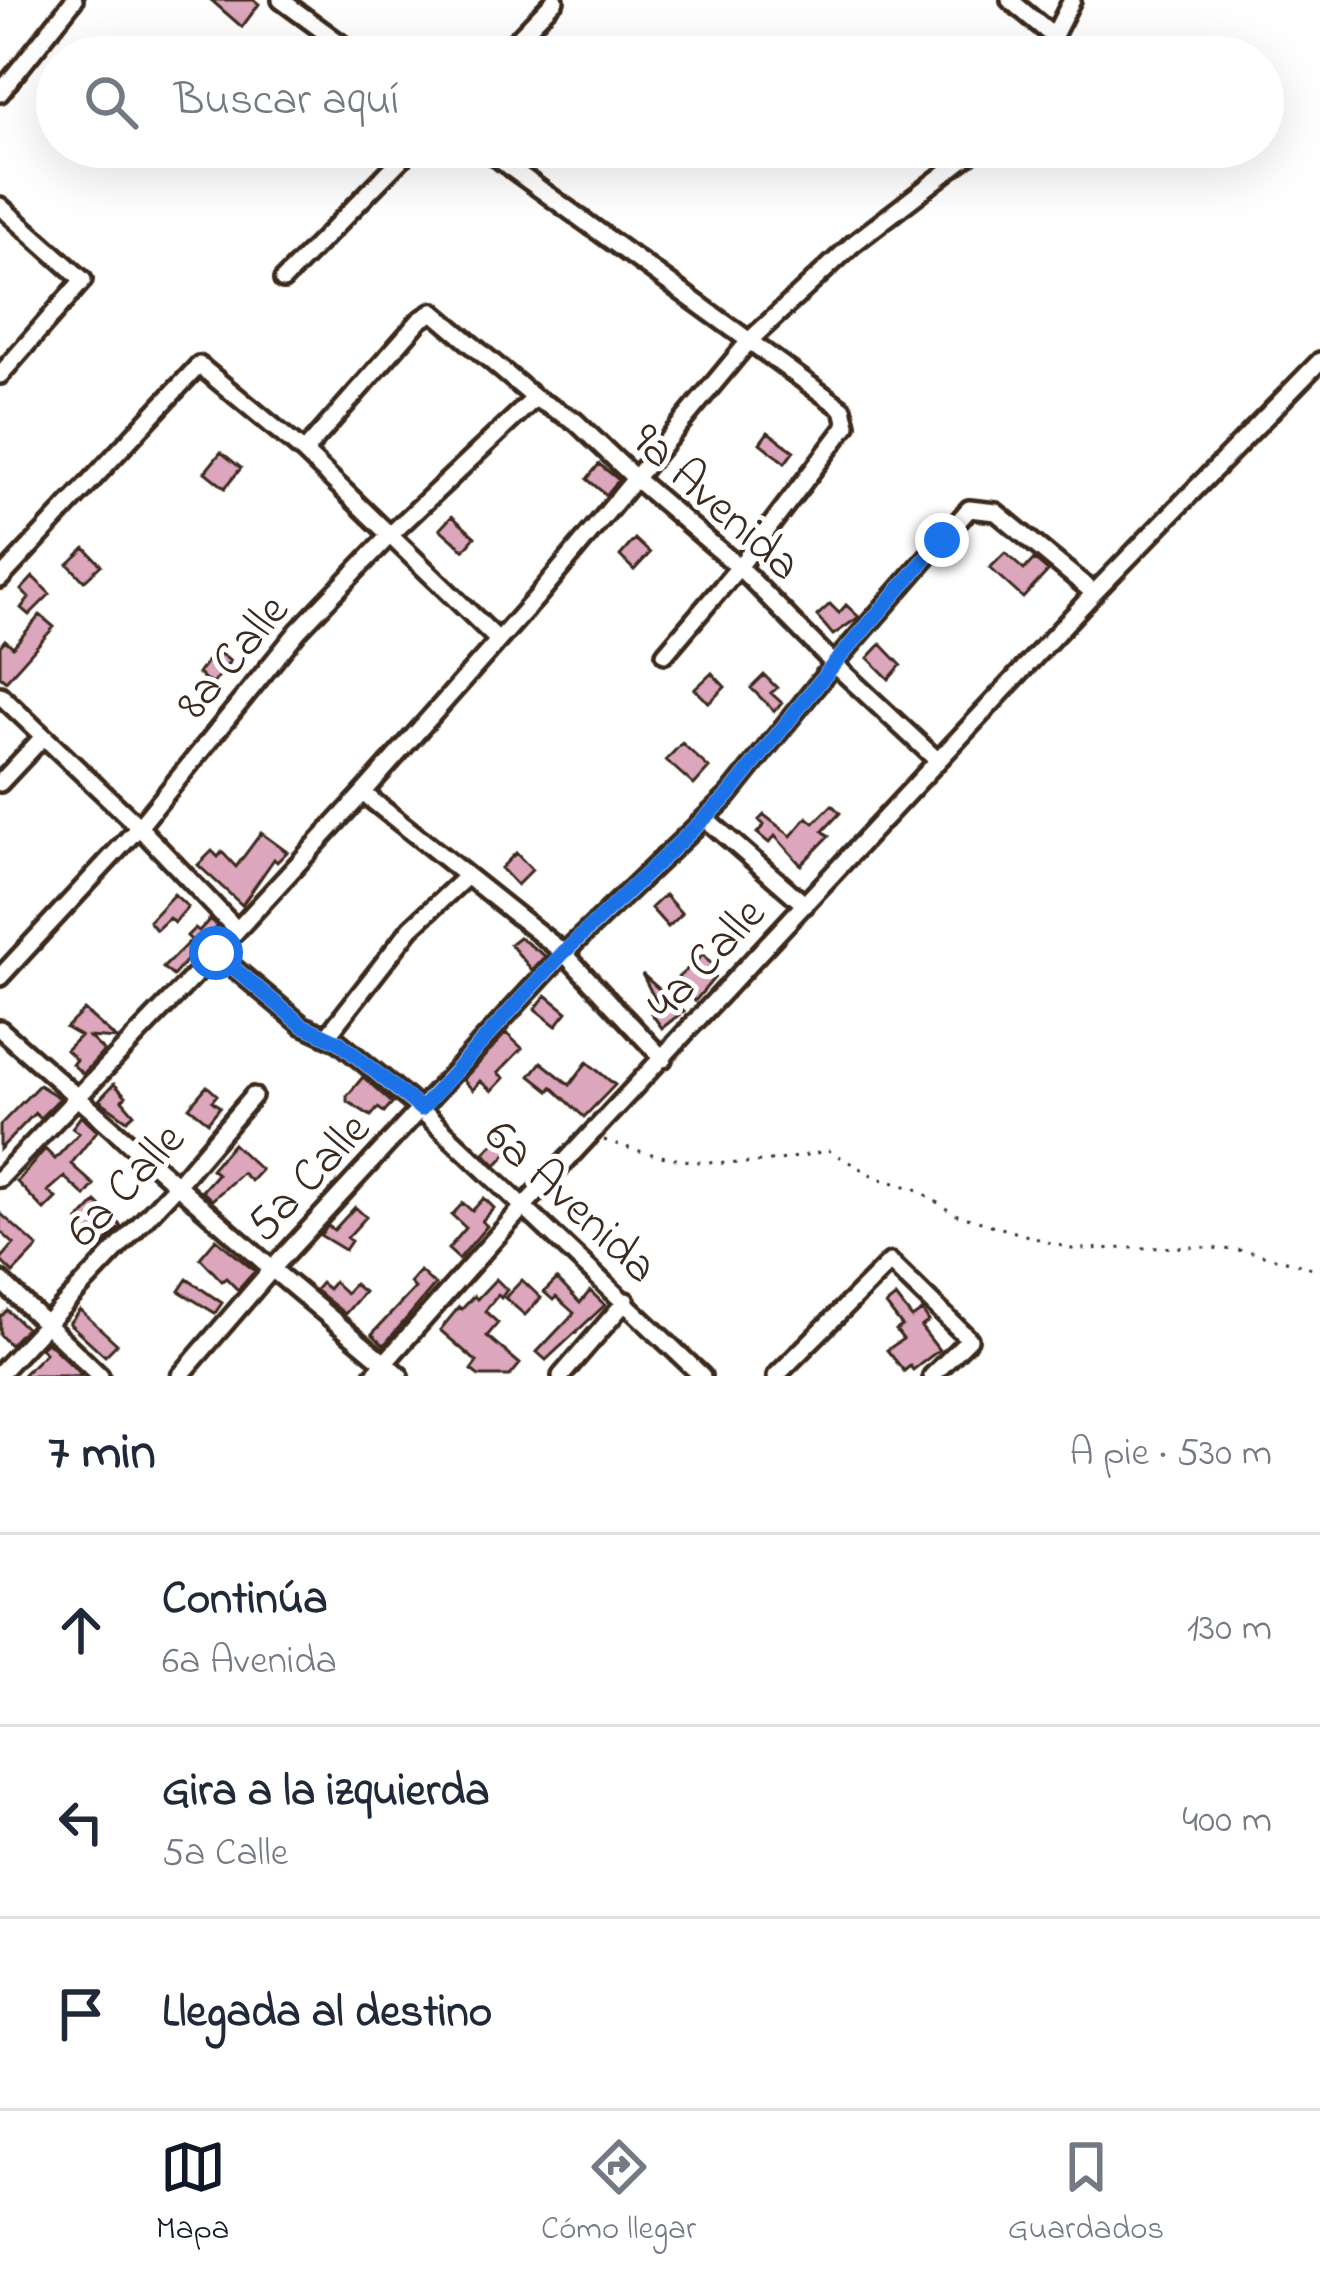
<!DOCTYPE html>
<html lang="es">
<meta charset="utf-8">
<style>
:root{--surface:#fff;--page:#f2f2f3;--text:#1f2937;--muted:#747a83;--line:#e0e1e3;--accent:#111827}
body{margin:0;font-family:"Indie Flower",sans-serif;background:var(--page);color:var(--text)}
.stop{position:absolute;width:36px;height:36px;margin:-27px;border:9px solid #1a73e8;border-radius:50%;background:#fff}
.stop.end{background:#1a73e8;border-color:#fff;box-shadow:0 3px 12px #0008}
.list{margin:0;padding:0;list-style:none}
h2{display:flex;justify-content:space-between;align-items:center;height:156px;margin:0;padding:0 48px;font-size:51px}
h2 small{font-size:39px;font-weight:400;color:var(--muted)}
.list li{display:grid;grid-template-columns:78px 1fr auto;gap:36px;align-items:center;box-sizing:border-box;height:192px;padding:0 48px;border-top:3px solid var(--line)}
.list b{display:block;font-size:45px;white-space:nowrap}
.list p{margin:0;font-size:39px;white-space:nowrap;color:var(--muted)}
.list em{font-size:39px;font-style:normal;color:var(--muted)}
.icon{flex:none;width:66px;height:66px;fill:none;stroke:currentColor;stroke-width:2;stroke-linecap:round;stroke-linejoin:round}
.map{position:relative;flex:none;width:1320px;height:1376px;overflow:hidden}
.search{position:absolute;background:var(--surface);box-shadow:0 12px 48px #0002;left:36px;right:36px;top:36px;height:132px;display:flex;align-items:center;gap:30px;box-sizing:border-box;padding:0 42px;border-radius:66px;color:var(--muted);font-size:45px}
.sheet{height:732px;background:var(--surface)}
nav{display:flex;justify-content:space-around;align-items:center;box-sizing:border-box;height:168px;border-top:3px solid var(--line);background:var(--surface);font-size:33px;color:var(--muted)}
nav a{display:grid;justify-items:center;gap:6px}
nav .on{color:var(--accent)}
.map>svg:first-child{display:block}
</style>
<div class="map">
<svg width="1320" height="1376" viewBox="0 0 1320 1376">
<rect width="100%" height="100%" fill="#fff"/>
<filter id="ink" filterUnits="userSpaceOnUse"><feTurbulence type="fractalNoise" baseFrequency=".00833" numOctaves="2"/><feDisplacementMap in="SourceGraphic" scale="24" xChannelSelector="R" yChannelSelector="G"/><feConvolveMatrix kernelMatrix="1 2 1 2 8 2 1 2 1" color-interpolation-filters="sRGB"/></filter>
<g filter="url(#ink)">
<!-- building -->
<path fill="#dca6bd" stroke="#3b2a1e" stroke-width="3" d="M211,0h43l5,4 -17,23z
M768,432l26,19 -9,12 -25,-20z
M221,452l20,16 -16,20 -20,-16z
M599,464l20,16 -13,15 -19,-16z
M452,516l23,21 -11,13 -24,-21z
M635,539l15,14 -16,17 -14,-14z
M85,548l16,17 -17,16 -16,-17z
M1005,553l19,17 10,-11 14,12 -25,27 -33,-30z
M33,577l17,17 -21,21 -8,-7 8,-10 -8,-8z
M830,604l9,9 7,-8 13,12 -26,18 -16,-19z
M40,615l14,12 -48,54 -6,-5v-30l5,-6 8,7z
M881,644l20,21 -12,14 -21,-21z
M215,650l15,11 -18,24 -14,-11z
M712,673l13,14 -16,16 -14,-14z
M764,675l13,13 -6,5 11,10 -8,8 -23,-23z
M682,743l27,25 -15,17 -28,-25z
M832,805l8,8 -17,18 6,5 -28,29 -26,-29 -6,7 -12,-10 7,-8 -5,-5 5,-5 27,21 16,-19 7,6z
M261,833l26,19 -10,10 -3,-3 -32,46 -44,-40 14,-14 6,6 4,-5 14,15z
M516,853l16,17 -15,15 -16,-17z
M174,894l14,13 -14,16 -5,-5 -13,12 -7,-9z
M665,895l17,19 -14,13 -17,-19z
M210,919l7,7 -44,50 -10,-8 28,-28 -4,-4 8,-8 4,3z
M519,937l26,19 -13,14 -22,-26z
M703,955l11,12 -4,4 5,6 -20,24 -20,-21z
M642,974l42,37 -22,17 -11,-15 8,-6z
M546,995l21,17 -11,14 -21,-17z
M84,1010l33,29 -28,-2 15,14 -21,23 -11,-10 4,-4 -10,-10 14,-14 -14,-8z
M506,1033l16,15 -24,25 6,5 -12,13 -12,-10 -7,9 -10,-10z
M541,1062l29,23 17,-23 28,23 -31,32 -32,-30 -3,4 -19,-15z
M363,1077l29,26 -8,9 -6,-4 -7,8 -24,-15v-5z
M114,1084l12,12 -4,4 12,14 -7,6 -28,-20z
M39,1085l21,13 -20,20 -5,-5 -35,36v-24z
M207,1086l10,9 -5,6 8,6 -12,15 -19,-15z
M81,1116l16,15 -26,33 23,21 -9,11 -21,-19 -16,14 8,7 -12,12 -27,-28 28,-33 10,10 24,-26 -7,-5z
M504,1133l11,12 -19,20 -12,-12z
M233,1144l28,26 -10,11 -9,-8 -30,27 -10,-9 15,-17 -6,-5z
M484,1198l10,10 -12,13 5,5 -28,33 -11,-10 18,-21 -14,-13 11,-12 9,8z
M96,1202l25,24 -18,19 -25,-24z
M355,1207l11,10 -19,21 4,3 -6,9 -25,-15 8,-9 6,4z
M0,1213l38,34 -25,26 -13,-13 14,-16 -14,-13z
M216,1239l39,32 -17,19 -12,-12 -4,3 -22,-23z
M420,1271l15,14 -51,60 -12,-11 43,-46 -5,-5z
M187,1279l35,24 -7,10 -36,-22z
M496,1279l11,11 -6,8 -3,-3 -13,16 13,12 -11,13 33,28 -10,12h-31l-8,-6 6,-8 -37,-32 19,-23 3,2 12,-13 3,3z
M557,1279l23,24 10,-12 15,14 -59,55 -9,-8 37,-39 -18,-16 -3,3 -9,-8z
M522,1280l19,18 -16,17 -20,-17z
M334,1282l12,11 8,-9 10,8 -19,22 -30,-24 6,-7 7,6z
M896,1297l16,21 10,-7 7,10 -8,6 18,23 -26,20 -3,-4 -6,5 -17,-21 16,-11 -7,-9 6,-4 -16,-21z
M7,1310l19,18 -16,17 -10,-10v-18z
M80,1310l37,34 -12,12 -36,-33z
M47,1342l36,34h-61l23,-23 -5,-5z"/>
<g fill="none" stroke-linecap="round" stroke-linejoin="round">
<!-- street casing -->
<g stroke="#3b2a1e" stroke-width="24">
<path id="street" d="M281,0l78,57
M1010,0l44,37
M500,57l55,-57
M1043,57l29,-57
M0,93l74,-93
M482,147l361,262 4,16 -108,142 -74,87
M0,206l83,74 -83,95
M283,280l130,-133
M304,452l116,-132 13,-8 102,86 40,23 62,59 102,87 95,97 104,97
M0,579l199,-214 105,87 194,188
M0,695l139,132 98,103
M0,783l43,-46
M363,793l201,160 99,106
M705,818l100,87
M216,953l86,72 37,17 81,67 282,267
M0,977l139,-150 159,-196 90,-94 147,-139
M0,1029l272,240 128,107
M327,1036l84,-108 56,-52
M0,1178l216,-225 147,-160 174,-196 213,-257 103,-96 126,-97
M0,1280l100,96
M0,1373l176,-187 77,-90
M180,1376l92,-107 292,-316 164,-157 106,-132 135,-155 27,3 98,81
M373,1376l150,-169 571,-614 226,-232
M561,1376l65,-75
M776,1376l114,-114 79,77 -37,37"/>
</g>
<!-- path -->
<path stroke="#3b2a1e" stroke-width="3" stroke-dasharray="3 9" stroke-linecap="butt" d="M604,1140c77,27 144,31 224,10l49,28 42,12 35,24 118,35 129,-2 47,4 72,19"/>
<!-- street -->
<use href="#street" stroke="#fff" stroke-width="15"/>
</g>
</g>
<g fill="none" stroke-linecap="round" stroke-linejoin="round" filter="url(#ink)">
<!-- route -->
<path stroke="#1a73e8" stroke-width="15" d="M216,953l86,72 37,17 82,67 142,-156 165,-157 106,-132 108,-124"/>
</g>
<g text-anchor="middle" stroke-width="10" stroke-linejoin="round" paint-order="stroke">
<!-- street labels -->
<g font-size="48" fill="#3b2a1e" stroke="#fff">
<text transform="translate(718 500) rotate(42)" y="17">9a Avenida</text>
<text transform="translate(230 655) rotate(-50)" y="17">8a Calle</text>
<text transform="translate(704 957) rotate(-47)" y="17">4a Calle</text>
<text transform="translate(306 1175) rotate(-47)" y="17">5a Calle</text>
<text transform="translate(123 1183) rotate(-47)" y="17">6a Calle</text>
<text transform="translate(573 1199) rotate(43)" y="17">6a Avenida</text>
</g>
</g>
</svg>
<div class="stop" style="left:216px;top:953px"></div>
<div class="stop end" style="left:942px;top:540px"></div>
<div class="search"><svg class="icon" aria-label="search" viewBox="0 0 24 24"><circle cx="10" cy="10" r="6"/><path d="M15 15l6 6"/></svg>Buscar aquí</div>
</div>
<section class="sheet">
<h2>7 min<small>A pie · 530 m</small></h2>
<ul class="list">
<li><svg class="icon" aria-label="ahead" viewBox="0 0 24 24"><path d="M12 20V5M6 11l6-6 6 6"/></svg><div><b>Continúa</b><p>6a Avenida</p></div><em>130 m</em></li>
<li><svg class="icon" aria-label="left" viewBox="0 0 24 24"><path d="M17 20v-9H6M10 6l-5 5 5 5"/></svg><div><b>Gira a la izquierda</b><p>5a Calle</p></div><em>400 m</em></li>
<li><svg class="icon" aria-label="arrive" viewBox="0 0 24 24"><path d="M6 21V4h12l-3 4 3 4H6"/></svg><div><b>Llegada al destino</b></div></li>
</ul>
</section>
<nav>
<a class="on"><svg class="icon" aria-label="map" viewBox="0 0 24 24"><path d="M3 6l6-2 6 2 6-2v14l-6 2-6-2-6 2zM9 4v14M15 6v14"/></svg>Mapa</a>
<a><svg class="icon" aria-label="directions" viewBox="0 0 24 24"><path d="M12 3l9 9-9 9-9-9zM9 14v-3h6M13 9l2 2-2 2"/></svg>Cómo llegar</a>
<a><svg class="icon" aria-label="saved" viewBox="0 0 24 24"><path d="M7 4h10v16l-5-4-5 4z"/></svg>Guardados</a>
</nav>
